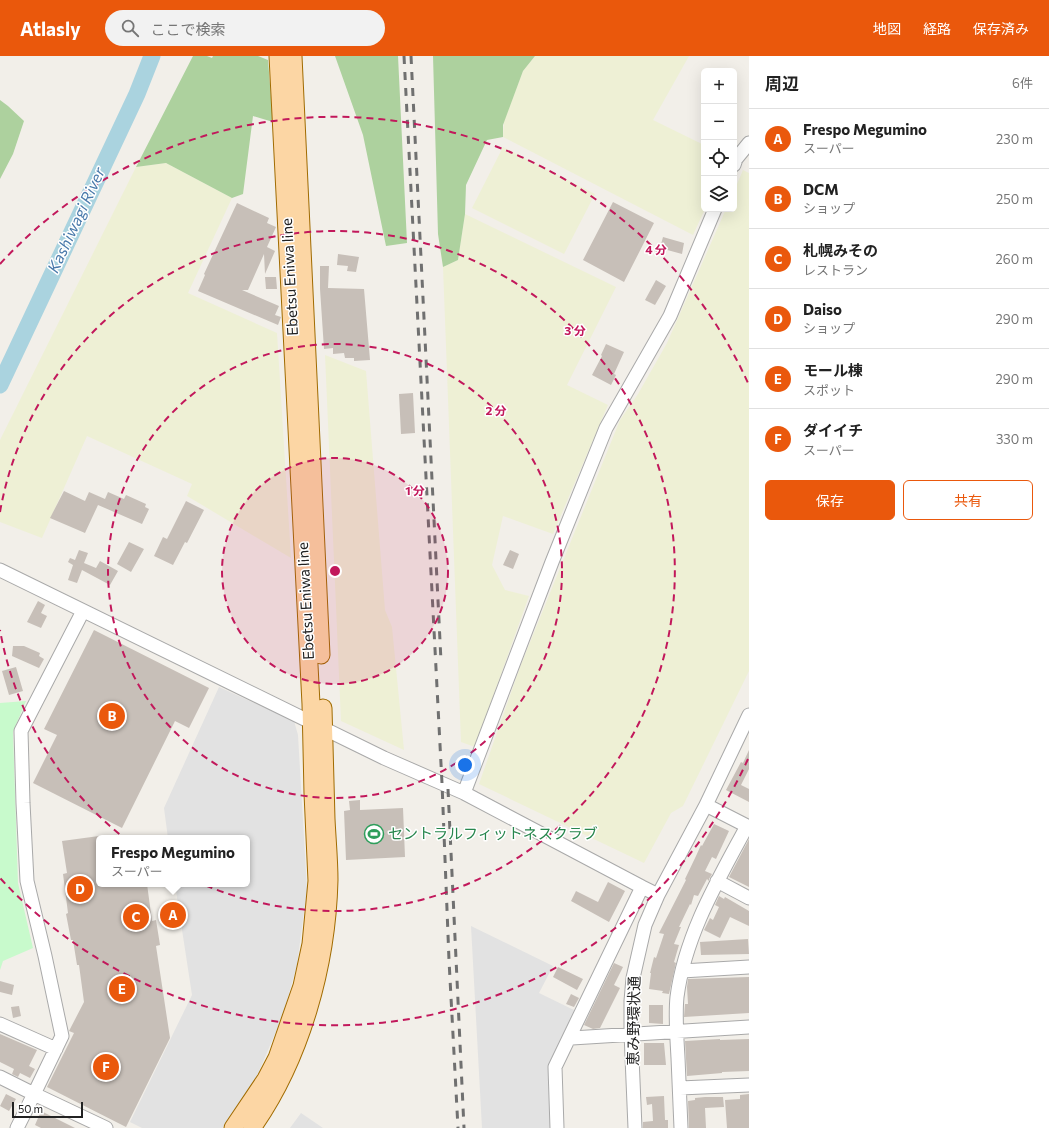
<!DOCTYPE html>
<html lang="ja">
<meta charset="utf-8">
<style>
:root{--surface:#fff;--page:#f2f2f2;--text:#222;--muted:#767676;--line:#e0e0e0;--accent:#ea580c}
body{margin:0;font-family:Commissioner,"Noto Sans JP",sans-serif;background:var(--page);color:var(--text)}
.controls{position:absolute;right:12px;top:12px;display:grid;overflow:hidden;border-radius:6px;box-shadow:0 4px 16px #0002}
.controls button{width:36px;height:36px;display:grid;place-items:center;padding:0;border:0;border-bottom:1px solid var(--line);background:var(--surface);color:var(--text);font:20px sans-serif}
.scale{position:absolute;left:12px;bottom:10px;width:71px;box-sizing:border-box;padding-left:4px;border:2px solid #222;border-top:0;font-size:11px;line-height:14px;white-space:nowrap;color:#222;-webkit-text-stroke:3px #fff;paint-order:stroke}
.you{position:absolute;left:465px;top:709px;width:14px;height:14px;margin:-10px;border:3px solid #fff;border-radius:50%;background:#1a73e8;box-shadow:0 0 0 6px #1a73e833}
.badge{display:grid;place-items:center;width:26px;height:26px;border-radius:50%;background:var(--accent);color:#fff;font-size:13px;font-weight:700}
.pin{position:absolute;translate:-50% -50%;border:2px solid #fff;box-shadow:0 1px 4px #0006}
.popup{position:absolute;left:96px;top:779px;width:154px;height:52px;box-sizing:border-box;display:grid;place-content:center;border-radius:6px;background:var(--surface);filter:drop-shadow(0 1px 3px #0005);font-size:13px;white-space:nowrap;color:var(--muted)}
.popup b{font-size:15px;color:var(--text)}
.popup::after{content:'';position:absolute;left:50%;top:100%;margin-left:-8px;border:8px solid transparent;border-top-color:var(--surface)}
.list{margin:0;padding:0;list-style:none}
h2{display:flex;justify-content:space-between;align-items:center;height:52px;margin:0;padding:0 16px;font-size:17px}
h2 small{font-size:13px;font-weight:400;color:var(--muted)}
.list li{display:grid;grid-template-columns:26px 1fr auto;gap:12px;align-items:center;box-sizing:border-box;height:60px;padding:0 16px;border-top:1px solid var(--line)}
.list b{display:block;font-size:15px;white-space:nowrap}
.list p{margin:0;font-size:13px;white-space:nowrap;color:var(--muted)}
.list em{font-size:13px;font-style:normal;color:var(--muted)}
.actions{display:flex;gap:8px;padding:12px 16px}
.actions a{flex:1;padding:9px 0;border:1px solid var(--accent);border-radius:6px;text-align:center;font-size:14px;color:var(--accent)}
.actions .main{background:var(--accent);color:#fff}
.icon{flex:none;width:22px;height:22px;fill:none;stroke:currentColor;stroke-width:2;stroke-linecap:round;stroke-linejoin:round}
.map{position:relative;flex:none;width:749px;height:1072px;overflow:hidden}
header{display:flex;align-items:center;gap:24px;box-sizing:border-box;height:56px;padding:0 20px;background:var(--accent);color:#fff}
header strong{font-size:19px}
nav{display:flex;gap:22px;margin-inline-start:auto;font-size:14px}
.search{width:280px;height:36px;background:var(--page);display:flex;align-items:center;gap:10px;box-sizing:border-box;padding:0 14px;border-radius:22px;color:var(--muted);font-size:15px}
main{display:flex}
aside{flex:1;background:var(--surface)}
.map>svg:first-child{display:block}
</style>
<header>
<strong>Atlasly</strong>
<div class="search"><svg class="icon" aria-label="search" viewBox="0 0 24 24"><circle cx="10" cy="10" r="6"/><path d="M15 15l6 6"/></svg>ここで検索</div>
<nav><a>地図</a><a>経路</a><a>保存済み</a></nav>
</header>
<main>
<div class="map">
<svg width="749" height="1072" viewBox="0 0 749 1072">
<rect width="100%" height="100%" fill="#f2efe9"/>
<!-- farmland -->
<path fill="#eef0d5" d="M535,0h154l-36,64 51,25 1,64 -12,26 -190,-98 1,-16 19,-50z
M503,91l92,47 -31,60 -92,-46z
M166,107l66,35 -44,95 89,40 14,225 -104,-62 5,-12 -105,-48 -45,102 -42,-16v-82l136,-273z
M743,114l6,3v498l-66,135 -12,7 -27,50 -165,-79 41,-117 100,-247 18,-26 29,-51 59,-134h8v-18z
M465,158l151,73 -49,98 41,20 -55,129 -50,-18 -11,49 13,25 24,6 -54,151 -14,-5 -18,-475 15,-7z
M325,299l41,16 19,239 7,17 12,123 -63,-29z"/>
<!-- forest -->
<path fill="#add19e" d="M193,0h14l5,2 1,-2h45l10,4 5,62 -20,-6 -10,78 -11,4 -66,-35 -30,4z
M335,0h63l9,187 -21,3 -23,-111z
M433,0h102l-12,15 -20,54v12l-16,3 -21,45 -1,29 -7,46 -15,7 -5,-33z
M0,44l8,6 16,15 -11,33 -13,25z"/>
<!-- park -->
<path fill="#c8facc" d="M26,645l-13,31 5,151 15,65 -30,13 -3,9v-267z"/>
<!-- parking -->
<path fill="#e2e2e2" d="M219,631l75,34 4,14 9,154 -10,76 -14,50 -29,68 -28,41 -4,4h-80l-12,-6 62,-127 -17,-111h72v-46h-79l-4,-30z
M471,870l82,40 -14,27 37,18 -26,54 3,63h-71z
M301,1057l22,15h-33z"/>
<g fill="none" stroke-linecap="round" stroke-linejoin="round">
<!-- river -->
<path stroke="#aad3df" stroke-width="17" d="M0,329l137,-291 15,-38"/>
</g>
<!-- building -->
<path fill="#c7bfb8" d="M613,146l41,21 -30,59 -41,-22z
M237,147l32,15 -2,5 9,4 -9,20 8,4 -10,23 -1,-20 -16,36h-6l37,16 -4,9 6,2 -3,8 -80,-34 7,-16 -1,-1z
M663,181l21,6 -2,11 -22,-6z
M338,198l21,3 -3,15 -9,-1 1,-5 -11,-1z
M320,210h9l-1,22 36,1 6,71 -16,1v-3h-9l-1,-5 -11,1v-6l-9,1 -4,-60z
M265,221h11l1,12h-11z
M656,224l10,6 -11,19 -10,-5z
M606,288l18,8 -10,22 2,1 -5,10 -19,-10 10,-19 -1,-1z
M413,337l2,40 -14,1 -2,-40z
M64,435l21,10 4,-9 16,7 3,-7 16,7 2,-4 20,9 -1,3 4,2 -7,15 -44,-19 -13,28 -35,-15z
M186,445l18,9 -17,33 -2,-1 -12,23 -19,-9 9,-19 4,2z
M129,486l15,7 -13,23 -14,-8z
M79,494l9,3 -4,10 12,5 4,-7 18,10 -8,14 -28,-15 -5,13 -9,-3 5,-15 -5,-3 2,-4 5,2z
M510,494l9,4 -6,15 -10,-4z
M38,545l7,4 -4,8 6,3 -6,12 -14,-6z
M94,574l115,58 -20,40 -14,-7 -53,107 -89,-45 24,-48 -13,-6z
M13,590h11l16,7 -1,3 5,3 -5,9 -27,-12z
M16,611l7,24 -14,4 -7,-24z
M749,694v19l-8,16 8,4v13l-23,-12 15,-28 2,1z
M360,744v10l43,-2 2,49 -59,3 -2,-49 6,-1 -1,-9z
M714,768l15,7 -13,28 -4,-2 -7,14 7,3 -3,5v2l-2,-2 -9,17 -4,-1 -3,10 -1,-1 -11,23h2l-7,17 5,1 -5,17 2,1 -7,31 -7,-1 1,-2 -14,-2 2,-16h-1l4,-16 2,1 8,-24 -5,-1 27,-53 -1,-1 11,-23 5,-11 1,1z
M99,780v48h48l5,37 4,-1 4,25 -4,1 14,92 -44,89 -79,-40 27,-54 -5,-2 15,-29 -5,-37h-2l-4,-25h-2l-5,-26 2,-1 -5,-39 4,-1 -5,-32z
M749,783v48l-20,-10z
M608,826l17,9 -16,31 -38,-21 5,-10 22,11z
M719,840l5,3 1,-2 24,14v15l-19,-9 -10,21 -16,-8 6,-12 3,2 6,-13 -4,-2z
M748,883l1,15 -48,1 -1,-13z
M614,907l9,4 -9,18 6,3 -20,40 -7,1 -9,-4z
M558,911l25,12 -6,11 -24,-13z
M749,921v36l-65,4 1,-13h3l-1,-17 1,-8z
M0,925l14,4 -2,10 -12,-3z
M571,938l8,4 -5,9 -8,-3z
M649,949h14v19l-14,-1z
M19,950l2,10 -8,2 -2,-11z
M0,978l37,16 -8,16 6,3 -5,9 -10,-5 -2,4 -6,-3 2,-5 -14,-7z
M720,983v1l29,-1v32l-27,1v1l-35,3 -2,-35z
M644,987h20l2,22h-22z
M6,1038l10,5 -7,12 -9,-5z
M749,1038v34h-22l-2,-28 15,-1v-4z
M664,1040l1,24h3v8h-25v-6l10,-1 -1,-17 -5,1 -1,-8z
M705,1041h18l1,10 -19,1 1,20h-17l-1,-27 7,-1v-2z
M41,1055l34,17h-34l-6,-3z"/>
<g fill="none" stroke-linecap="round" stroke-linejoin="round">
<!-- minor casing -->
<g stroke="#a9a9a9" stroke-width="15">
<path id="minor" d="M734,109l2,-6 13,-16
M0,514l384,188 80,35 178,94 16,8
M464,737l88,-231 54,-134 64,-112 45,-107
M706,749l43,22
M717,825l32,17
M682,915l67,-4
M0,968l56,25
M568,984l74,-153
M0,1021l34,17 28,-58 -17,-80 -18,-75 -4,-78 -2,-72 62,-120
M680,1032l69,-3
M17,1072l17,-34 72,34
M557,1072l-2,-61 13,-27 4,-2 177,-11
M635,1072l-4,-95v-32l2,-23 12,-53 13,-30 48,-90 43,-90
M681,1072c-1,-23 -2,-47 -3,-70 -1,-20 -3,-41 -1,-61 8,-62 41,-117 70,-171"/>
</g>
<!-- major casing -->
<g stroke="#a06b00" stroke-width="19">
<path id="major" d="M293,0l28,599
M233,1072l33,-49 11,-21 25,-72 9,-42 6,-63 -4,-88 -2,-89 -33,-648
M252,1072c49,-69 75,-163 77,-248 0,-20 -2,-40 -3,-61 -1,-37 -2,-74 -3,-111"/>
</g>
<!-- minor -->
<use href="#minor" stroke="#fff" stroke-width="13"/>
<!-- major -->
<use href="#major" stroke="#fcd6a4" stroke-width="17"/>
<!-- rail -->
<path stroke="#707070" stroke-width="3" stroke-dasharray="8 8" stroke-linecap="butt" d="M404,0l38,727 7,177 9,168
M411,0l30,605
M448,733l16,339"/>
</g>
<!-- distance rings -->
<circle cx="335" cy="515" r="113" fill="#c2185b" fill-opacity=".12"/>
<g fill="none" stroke="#c2185b" stroke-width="2" stroke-dasharray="7 5">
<circle cx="335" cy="515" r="113"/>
<circle cx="335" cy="515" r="227"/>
<path d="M0 456A340 340 0 1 1 0 574"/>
<path d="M748 703A454 454 0 0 1 0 822M0 208A454 454 0 0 1 748 327"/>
</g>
<!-- icons -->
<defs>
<g id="stadium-ring" transform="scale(1)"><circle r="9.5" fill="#fff" stroke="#2e9e5b" stroke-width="1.5"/><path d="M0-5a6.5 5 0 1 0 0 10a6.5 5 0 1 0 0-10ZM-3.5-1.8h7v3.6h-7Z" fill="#2e9e5b"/></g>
</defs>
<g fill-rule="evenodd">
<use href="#stadium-ring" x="374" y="778"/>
</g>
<g text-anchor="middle" stroke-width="3" stroke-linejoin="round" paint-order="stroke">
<!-- street labels -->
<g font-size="15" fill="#222" stroke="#fff">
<text transform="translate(290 221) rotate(-93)" y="5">Ebetsu Eniwa line</text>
<text transform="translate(306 545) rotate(-93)" y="5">Ebetsu Eniwa line</text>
<text transform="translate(634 965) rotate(-89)" y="5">恵み野環状通</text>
</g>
<!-- leisure labels -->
<g font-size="15" fill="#27864d" stroke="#fff" text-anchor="start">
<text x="388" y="783">セントラルフィットネスクラブ</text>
</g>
<!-- water labels -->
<g font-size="16" font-style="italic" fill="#4a7aab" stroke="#fff">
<text transform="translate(76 164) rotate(-65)" y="6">Kashiwagi River</text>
</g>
</g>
<circle cx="335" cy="515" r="6" fill="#c2185b" stroke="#fff" stroke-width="2"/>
<g font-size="12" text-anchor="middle" font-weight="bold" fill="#c2185b" stroke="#fff" stroke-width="3" stroke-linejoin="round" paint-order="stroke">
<text x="656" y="198">4 分</text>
<text x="575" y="279">3 分</text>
<text x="496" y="359">2 分</text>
<text x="415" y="439">1 分</text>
</g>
</svg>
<div class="controls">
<button>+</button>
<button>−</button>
<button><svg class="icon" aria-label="locate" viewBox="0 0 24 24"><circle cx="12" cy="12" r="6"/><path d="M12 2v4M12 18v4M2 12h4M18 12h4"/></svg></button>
<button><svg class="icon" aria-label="layers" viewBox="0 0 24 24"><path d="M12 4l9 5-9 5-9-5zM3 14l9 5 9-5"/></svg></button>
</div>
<div class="scale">50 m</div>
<div class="you"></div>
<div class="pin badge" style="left:173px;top:859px">A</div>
<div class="popup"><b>Frespo Megumino</b>スーパー</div>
<div class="pin badge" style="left:112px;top:660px">B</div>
<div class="pin badge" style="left:136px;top:861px">C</div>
<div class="pin badge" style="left:80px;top:833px">D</div>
<div class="pin badge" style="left:122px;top:933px">E</div>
<div class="pin badge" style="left:106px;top:1011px">F</div>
</div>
<aside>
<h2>周辺<small>6件</small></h2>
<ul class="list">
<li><span class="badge">A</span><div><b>Frespo Megumino</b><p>スーパー</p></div><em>230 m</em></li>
<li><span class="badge">B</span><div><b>DCM</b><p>ショップ</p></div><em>250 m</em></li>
<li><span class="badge">C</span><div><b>札幌みその</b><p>レストラン</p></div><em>260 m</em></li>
<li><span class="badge">D</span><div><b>Daiso</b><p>ショップ</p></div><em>290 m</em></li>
<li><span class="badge">E</span><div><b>モール棟</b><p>スポット</p></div><em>290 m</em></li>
<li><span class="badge">F</span><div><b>ダイイチ</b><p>スーパー</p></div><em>330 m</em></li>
</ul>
<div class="actions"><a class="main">保存</a><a>共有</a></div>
</aside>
</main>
